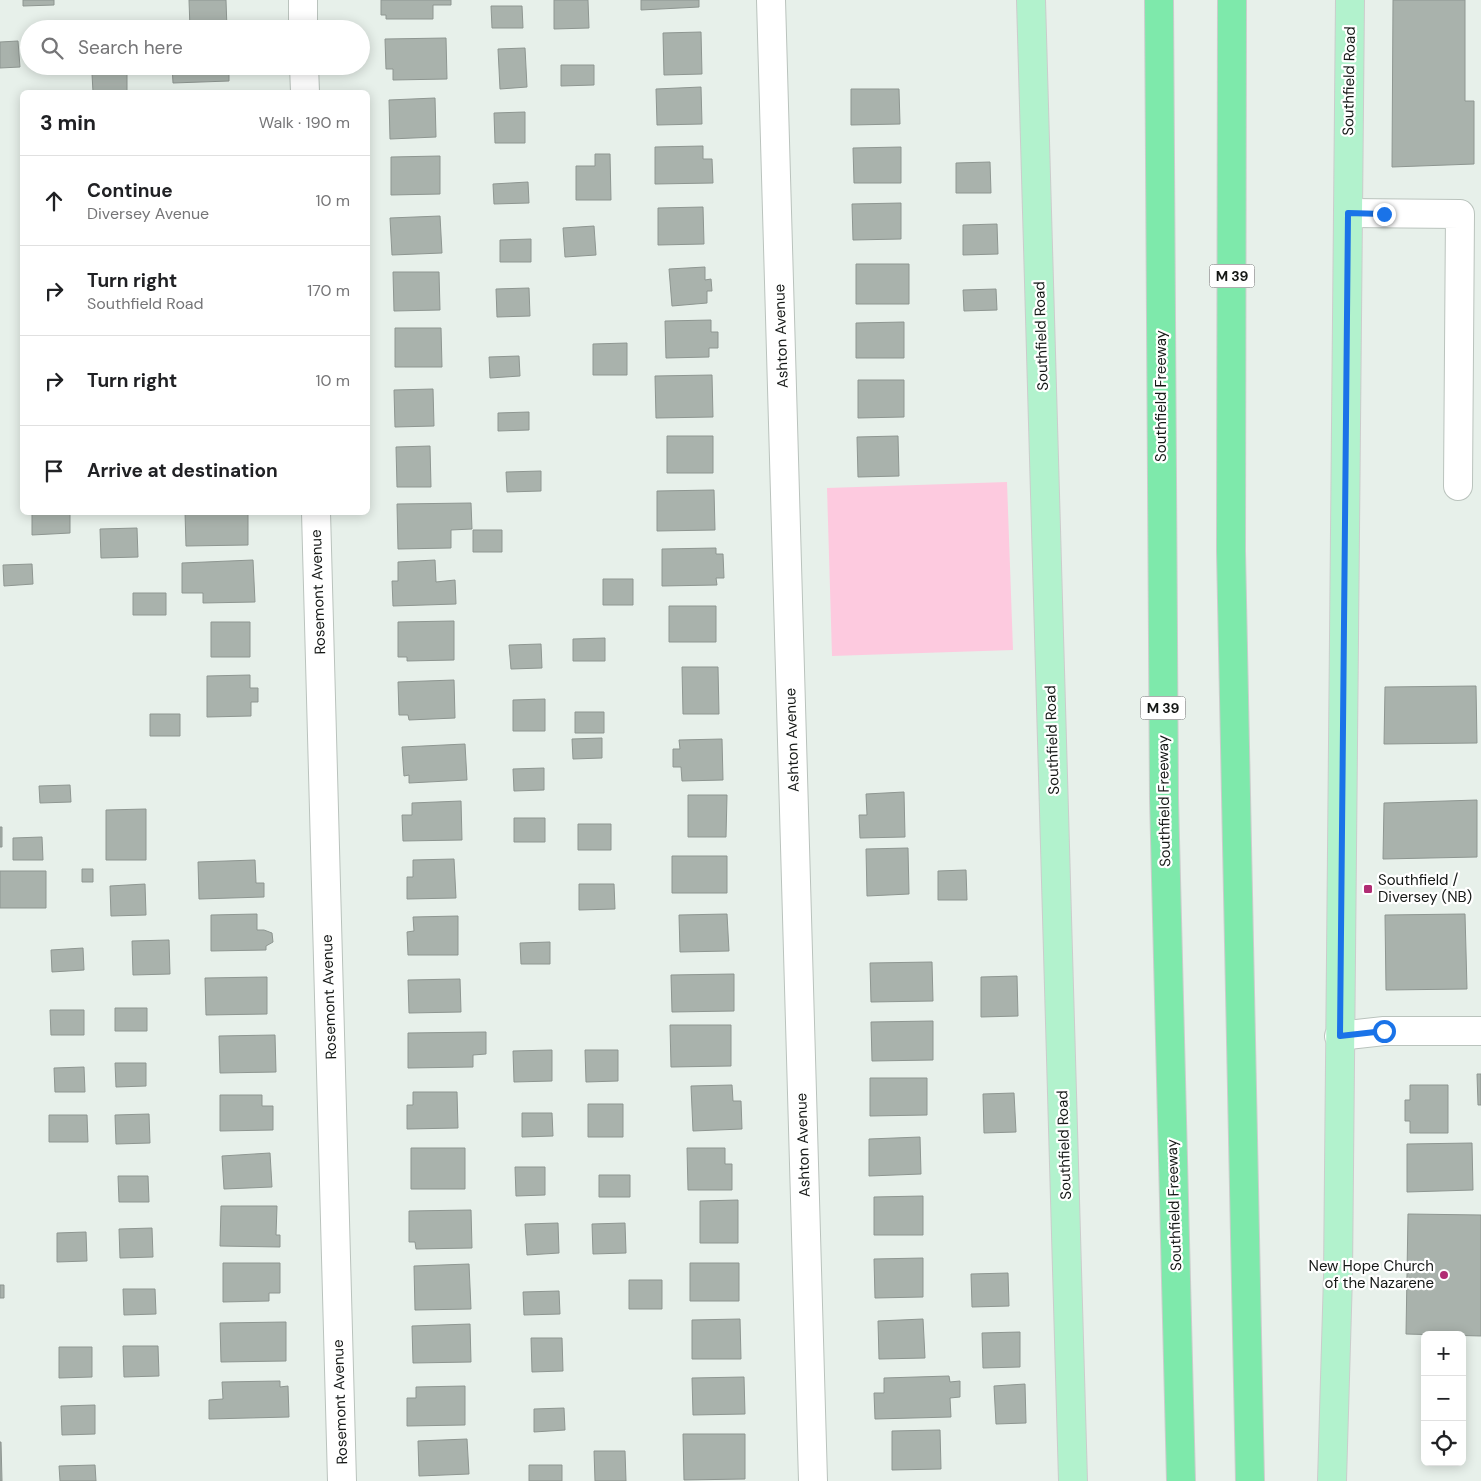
<!DOCTYPE html>
<meta charset="utf-8">
<style>
:root{--surface:#fff;--page:#f6f6f6;--text:#202124;--muted:#757577;--line:#e0e0e0}
body{margin:0;font-family:"DM Sans",sans-serif;background:var(--page);color:var(--text)}
.controls{position:absolute;right:15px;bottom:15px;display:grid;overflow:hidden;border-radius:8px;box-shadow:0 2px 12px #0003}
.controls button{width:45px;height:45px;display:grid;place-items:center;padding:0;border:0;border-bottom:1px solid var(--line);background:var(--surface);color:var(--text);font:25px sans-serif}
.stop{position:absolute;width:15px;height:15px;margin:-11px;border:4px solid #1a73e8;border-radius:50%;background:#fff}
.stop.end{background:#1a73e8;border-color:#fff;box-shadow:0 1px 5px #0008}
.list{margin:0;padding:0;list-style:none}
h2{display:flex;justify-content:space-between;align-items:center;height:65px;margin:0;padding:0 20px;font-size:21px}
h2 small{font-size:16px;font-weight:400;color:var(--muted)}
.list li{display:grid;grid-template-columns:32px 1fr auto;gap:15px;align-items:center;box-sizing:border-box;height:90px;padding:0 20px;border-top:1px solid var(--line)}
.list b{display:block;font-size:19px;white-space:nowrap}
.list p{margin:0;font-size:16px;white-space:nowrap;color:var(--muted)}
.list em{font-size:16px;font-style:normal;color:var(--muted)}
.icon{flex:none;width:28px;height:28px;fill:none;stroke:currentColor;stroke-width:2;stroke-linecap:round;stroke-linejoin:round}
.map{position:relative;flex:none;width:1481px;height:1481px;overflow:hidden}
.search{position:absolute;background:var(--surface);box-shadow:0 2px 12px #0003;left:20px;top:20px;width:350px;height:55px;display:flex;align-items:center;gap:12px;box-sizing:border-box;padding:0 18px;border-radius:28px;color:var(--muted);font-size:19px}
.panel{position:absolute;background:var(--surface);box-shadow:0 2px 12px #0003;left:20px;top:90px;width:350px;height:425px;border-radius:8px}
.map>svg:first-child{display:block}
</style>
<div class="map">
<svg width="1481" height="1481" viewBox="0 0 1481 1481">
<rect width="100%" height="100%" fill="#e7f0ea"/>
<!-- green -->
<path fill="#fdcadf" d="M1007,482l6,168 -181,6 -5,-168z"/>
<!-- building -->
<path fill="#a9b2ac" stroke="#8e9691" d="M23,0h31v5l-31,1z
M189,0h37l1,29h-37z
M381,0h70v5h-18v14h-47v-4h-5z
M554,0h34l1,28 -35,1z
M641,0h58v7l-58,3z
M1393,0h72v101h9v63l-82,3z
M491,6h31l1,22h-31z
M701,32l1,42 -38,1 -1,-42z
M446,38l1,41 -54,1v-11h-7l-1,-30z
M18,41l2,26 -20,1v-26z
M525,48l2,39 -27,2 -2,-40z
M561,65h33v20l-33,1z
M172,66h61v7h-4v8l-56,2z
M127,73v19h-34l-1,-18z
M701,87l1,37 -45,1 -1,-36z
M851,89h48l1,35 -49,1z
M435,98l1,39 -46,2 -1,-39z
M525,112v31h-30l-1,-30z
M703,146v13h9l1,24 -58,1v-37z
M901,147v36h-47l-1,-35z
M595,154h15l1,46h-35v-34h19z
M440,156v38l-49,1v-38z
M990,162l1,31h-35v-30z
M528,182l1,21 -35,1 -1,-20z
M901,203v36l-48,1 -1,-36z
M703,207l1,37 -46,1v-37z
M440,216l2,37 -50,2 -2,-37z
M997,224l1,30 -35,1v-30z
M594,226l2,29 -31,2 -2,-29z
M531,239v23h-31v-22z
M856,264h53v40h-53z
M705,267v13l6,-1 1,12h-5v12l-35,3 -3,-37z
M393,272h46l1,38 -46,1z
M529,288l1,28 -33,1 -1,-28z
M996,289l1,21 -33,1 -1,-21z
M711,320v12h7v16h-9v9l-43,1 -1,-37z
M904,322v36h-48v-35z
M395,328h46l1,39h-47z
M627,343v32h-34v-31z
M519,356l1,20 -30,2 -1,-21z
M712,375l1,42 -57,1 -1,-42z
M858,380h46v37l-46,1z
M433,389l1,37 -39,1 -1,-37z
M529,412v18l-31,1v-18z
M667,436h46v37h-46z
M898,436l1,40 -41,1 -1,-40z
M430,446l1,41h-34l-1,-40z
M541,471v20l-34,1 -1,-20z
M714,490l1,40 -58,1v-40z
M471,503l1,26 -21,1v18l-53,1 -1,-45z
M32,512h38v21l-38,2z
M185,512h63v33l-62,1z
M137,528l1,29 -37,1 -1,-29z
M473,530h29v22h-29z
M716,548v6h7l1,24h-8l1,7 -55,1v-37z
M253,560l2,42 -52,1v-10h-21v-30z
M435,560l1,22 19,-2 1,24 -63,2 -1,-25h6v-19z
M32,564l1,20 -29,2 -1,-21z
M603,579h30v26h-30z
M133,593h33v22h-33z
M669,606h47v36h-47z
M454,621v39l-47,1v-4h-9v-35z
M211,622h39v35h-39z
M605,638v23h-32v-22z
M541,644l1,24 -31,1 -2,-24z
M682,667h36l1,47h-36z
M250,675v13h8v14h-7v14l-44,1v-41z
M454,680l1,38 -46,2 -1,-5h-9l-1,-33z
M1476,686l1,57 -93,1 1,-57z
M545,699v32h-32v-31z
M575,712h29v21h-29z
M150,714h30v22h-30z
M602,738v20l-29,1 -1,-20z
M722,739l1,41 -41,1 -1,-14h-8v-18h7l-1,-9z
M465,744l2,36 -58,3v-8l-5,1 -2,-29z
M544,768v22l-30,1 -1,-22z
M70,785l1,17 -31,1 -1,-17z
M904,792l1,45 -45,1 -1,-23h8l-1,-21z
M688,795h39l-1,42h-38z
M1477,800v57l-94,2 1,-56z
M461,801l1,39 -59,1 -1,-26h10v-12z
M146,809v51h-40v-50z
M514,818h31v24h-31z
M578,824h33v26h-33z
M0,827h2v20h-2z
M42,837l1,23h-30v-22z
M908,848l1,46 -42,2 -1,-47z
M672,856h55v37h-55z
M454,859l2,39 -49,1v-22h6v-17z
M255,860l1,23h8v14l-65,2 -1,-37z
M82,869h11v13h-11z
M966,870l1,30h-29v-29z
M0,871h46v37h-46z
M145,884l1,31 -35,1 -1,-30z
M579,884h35l1,25 -36,1z
M257,914v16h7l8,3 1,9 -7,4v4l-55,1v-36z
M727,914l2,37 -49,1 -1,-37z
M1465,914l2,75 -81,1 -1,-75z
M458,916v39h-50l-1,-23 7,-1 -1,-14z
M169,940l1,34 -37,1 -1,-34z
M550,942v22h-29l-1,-21z
M83,948l1,22 -32,2 -1,-22z
M932,962l1,39 -62,1 -1,-39z
M734,974v37l-62,1 -1,-37z
M1017,976l1,40 -37,1v-40z
M267,977v37l-61,1 -1,-37z
M460,979l1,33 -52,1 -1,-33z
M115,1008h32v23h-32z
M50,1010h34v25h-33z
M933,1021v39l-61,1 -1,-39z
M670,1025h61v41l-60,1z
M486,1032v22l-13,1v12l-65,1v-35z
M275,1035l1,37 -56,1 -1,-37z
M552,1050v31l-38,1 -1,-31z
M585,1050h33v31l-32,1z
M115,1063h31v23l-30,1z
M84,1067l1,25h-30l-1,-24z
M1477,1074h4v31h-3z
M870,1078h57v37l-57,1z
M732,1085l1,16h8l1,28 -49,2 -2,-45z
M1410,1085h38v48h-38v-12h-5v-21h5z
M413,1092h44l1,36 -51,1v-24h6z
M1014,1093l2,39 -32,1 -1,-39z
M220,1095h42v11h11v24l-53,1z
M588,1104h35v33h-35z
M522,1113h30l1,23 -31,1z
M149,1114l1,29 -34,1 -1,-29z
M49,1115h38l1,27h-39z
M920,1137l1,37 -52,2v-37z
M1472,1143l1,47 -66,2v-48z
M411,1148h54v41h-54z
M687,1148h38v16h7v26h-44z
M270,1153l2,34 -48,2 -2,-33z
M515,1167h30v28l-29,1z
M599,1175h31v22h-31z
M118,1176h30l1,26h-30z
M923,1196v39h-49v-38z
M738,1200v43h-38v-42z
M221,1206h56l-1,29h4v12l-60,-1z
M471,1210l1,38 -56,1 -1,-7h-6v-31z
M1408,1214l73,1v121l-75,-2z
M558,1223l1,30 -32,2 -2,-31z
M625,1223l1,30 -33,1 -1,-30z
M152,1228l1,29 -33,1 -1,-29z
M86,1232l1,29 -30,1v-29z
M923,1258v39l-48,1 -1,-39z
M223,1263h57v30h-11v8l-46,1z
M690,1263h49v38h-49z
M469,1264l2,45 -56,1 -1,-44z
M1008,1273l1,33 -37,1 -1,-33z
M629,1280h33v29h-33z
M0,1285h4v13h-4z
M123,1289h32l1,25 -32,1z
M559,1291l1,23 -36,1 -1,-23z
M740,1319l1,40h-49v-39z
M923,1319l2,39 -46,1 -1,-38z
M286,1322v39l-65,1 -1,-39z
M470,1324l1,38 -58,1 -1,-37z
M1020,1332v35l-37,1 -1,-35z
M531,1338h31l1,33 -31,1z
M123,1346h35l1,30 -35,1z
M59,1347h33v30l-33,1z
M949,1376l1,6 10,-1v16l-10,1 1,19 -76,2 -1,-26h10v-15z
M744,1377l1,37 -52,1 -1,-37z
M280,1381v6l8,-1 1,31 -80,2v-19l14,-1 -1,-17z
M1025,1384l1,39 -30,1 -2,-38z
M465,1386v39l-58,1v-28h9v-11z
M95,1405v29l-33,1 -1,-29z
M564,1408l1,22 -31,2v-23z
M940,1430l1,39 -49,1v-39z
M683,1434h62v45l-61,1z
M467,1439l2,35 -50,2 -1,-35z
M0,1442h1l1,39h-2z
M594,1451h31l1,30h-31z
M95,1465l1,16h-36l-1,-15z
M529,1465h33v16h-33z"/>
<g fill="none" stroke-linecap="round" stroke-linejoin="round">
<!-- minor casing -->
<g stroke="#bac3bd" stroke-width="30">
<path id="minor" d="M303,0v29
M771,0l42,1481
M304,66l1,26
M1348,213l112,1 -2,272
M316,512l26,969
M1339,1036l45,-5h97"/>
</g>
<!-- major casing -->
<g stroke="#ccc" stroke-width="30">
<path id="major" d="M1031,0l42,1481
M1332,1481l6,-205 12,-1276"/>
</g>
<!-- highway casing -->
<g stroke="#ccc" stroke-width="30">
<path id="highway" d="M1159,0l5,798 17,683
M1232,0l-1,551 19,930"/>
</g>
<!-- minor -->
<use href="#minor" stroke="#fff" stroke-width="28"/>
<!-- major -->
<use href="#major" stroke="#b2f2cd" stroke-width="28"/>
<!-- highway -->
<use href="#highway" stroke="#7ee9ab" stroke-width="28"/>
</g>
<g fill="none" stroke-linecap="round" stroke-linejoin="round">
<!-- route -->
<path stroke="#1a73e8" stroke-width="6" d="M1384,214l-36,-1 -8,823 44,-5"/>
</g>
<!-- markers -->
<g fill="#b12d74" stroke="#fff" stroke-width="2">
<rect x="1363" y="884" width="10" height="10" rx="2.5"/>
<circle cx="1444" cy="1275" r="5"/>
</g>
<g text-anchor="middle" stroke-width="4.5" stroke-linejoin="round" paint-order="stroke">
<!-- shield labels -->
<g fill="#fff" stroke="#5b5d5c" stroke-width="1">
<rect x="1209.5" y="264.5" width="45" height="23" rx="4"/>
<rect x="1140.5" y="696.5" width="45" height="23" rx="4"/>
</g>
<g font-size="14" font-weight="bold" fill="#151816">
<text x="1232" y="281">M 39</text>
<text x="1163" y="713">M 39</text>
</g>
<!-- street labels -->
<g font-size="15" fill="#151816" stroke="#fff">
<text transform="translate(1349 81) rotate(-89)" y="5">Southfield Road</text>
<text transform="translate(781 336) rotate(-92)" y="5">Ashton Avenue</text>
<text transform="translate(1041 336) rotate(-92)" y="5">Southfield Road</text>
<text transform="translate(1161 396) rotate(-90)" y="5">Southfield Freeway</text>
<text transform="translate(318 592) rotate(-92)" y="5">Rosemont Avenue</text>
<text transform="translate(792 740) rotate(-92)" y="5">Ashton Avenue</text>
<text transform="translate(1052 740) rotate(-92)" y="5">Southfield Road</text>
<text transform="translate(1164 801) rotate(-91)" y="5">Southfield Freeway</text>
<text transform="translate(329 997) rotate(-92)" y="5">Rosemont Avenue</text>
<text transform="translate(803 1145) rotate(-92)" y="5">Ashton Avenue</text>
<text transform="translate(1064 1145) rotate(-92)" y="5">Southfield Road</text>
<text transform="translate(1174 1205) rotate(-92)" y="5">Southfield Freeway</text>
<text transform="translate(340 1402) rotate(-92)" y="5">Rosemont Avenue</text>
</g>
<!-- poi labels -->
<g font-size="15" fill="#151816" stroke="#fff" text-anchor="start">
<text x="1378" y="885">Southfield /<tspan x="1378" dy="17">Diversey (NB)</tspan></text>
<text x="1434" y="1271" text-anchor="end">New Hope Church<tspan x="1434" dy="17">of the Nazarene</tspan></text>
</g>
</g>
</svg>
<div class="controls">
<button>+</button>
<button>−</button>
<button><svg class="icon" aria-label="locate" viewBox="0 0 24 24"><circle cx="12" cy="12" r="6"/><path d="M12 2v4M12 18v4M2 12h4M18 12h4"/></svg></button>
</div>
<div class="stop" style="left:1384px;top:1031px"></div>
<div class="stop end" style="left:1384px;top:214px"></div>
<div class="search"><svg class="icon" aria-label="search" viewBox="0 0 24 24"><circle cx="10" cy="10" r="6"/><path d="M15 15l6 6"/></svg>Search here</div>
<section class="panel">
<h2>3 min<small>Walk · 190 m</small></h2>
<ul class="list">
<li><svg class="icon" aria-label="ahead" viewBox="0 0 24 24"><path d="M12 20V5M6 11l6-6 6 6"/></svg><div><b>Continue</b><p>Diversey Avenue</p></div><em>10 m</em></li>
<li><svg class="icon" aria-label="right" viewBox="0 0 24 24"><path d="M7 20v-9h11M14 6l5 5-5 5"/></svg><div><b>Turn right</b><p>Southfield Road</p></div><em>170 m</em></li>
<li><svg class="icon" aria-label="right" viewBox="0 0 24 24"><path d="M7 20v-9h11M14 6l5 5-5 5"/></svg><div><b>Turn right</b></div><em>10 m</em></li>
<li><svg class="icon" aria-label="arrive" viewBox="0 0 24 24"><path d="M6 21V4h12l-3 4 3 4H6"/></svg><div><b>Arrive at destination</b></div></li>
</ul>
</section>
</div>
